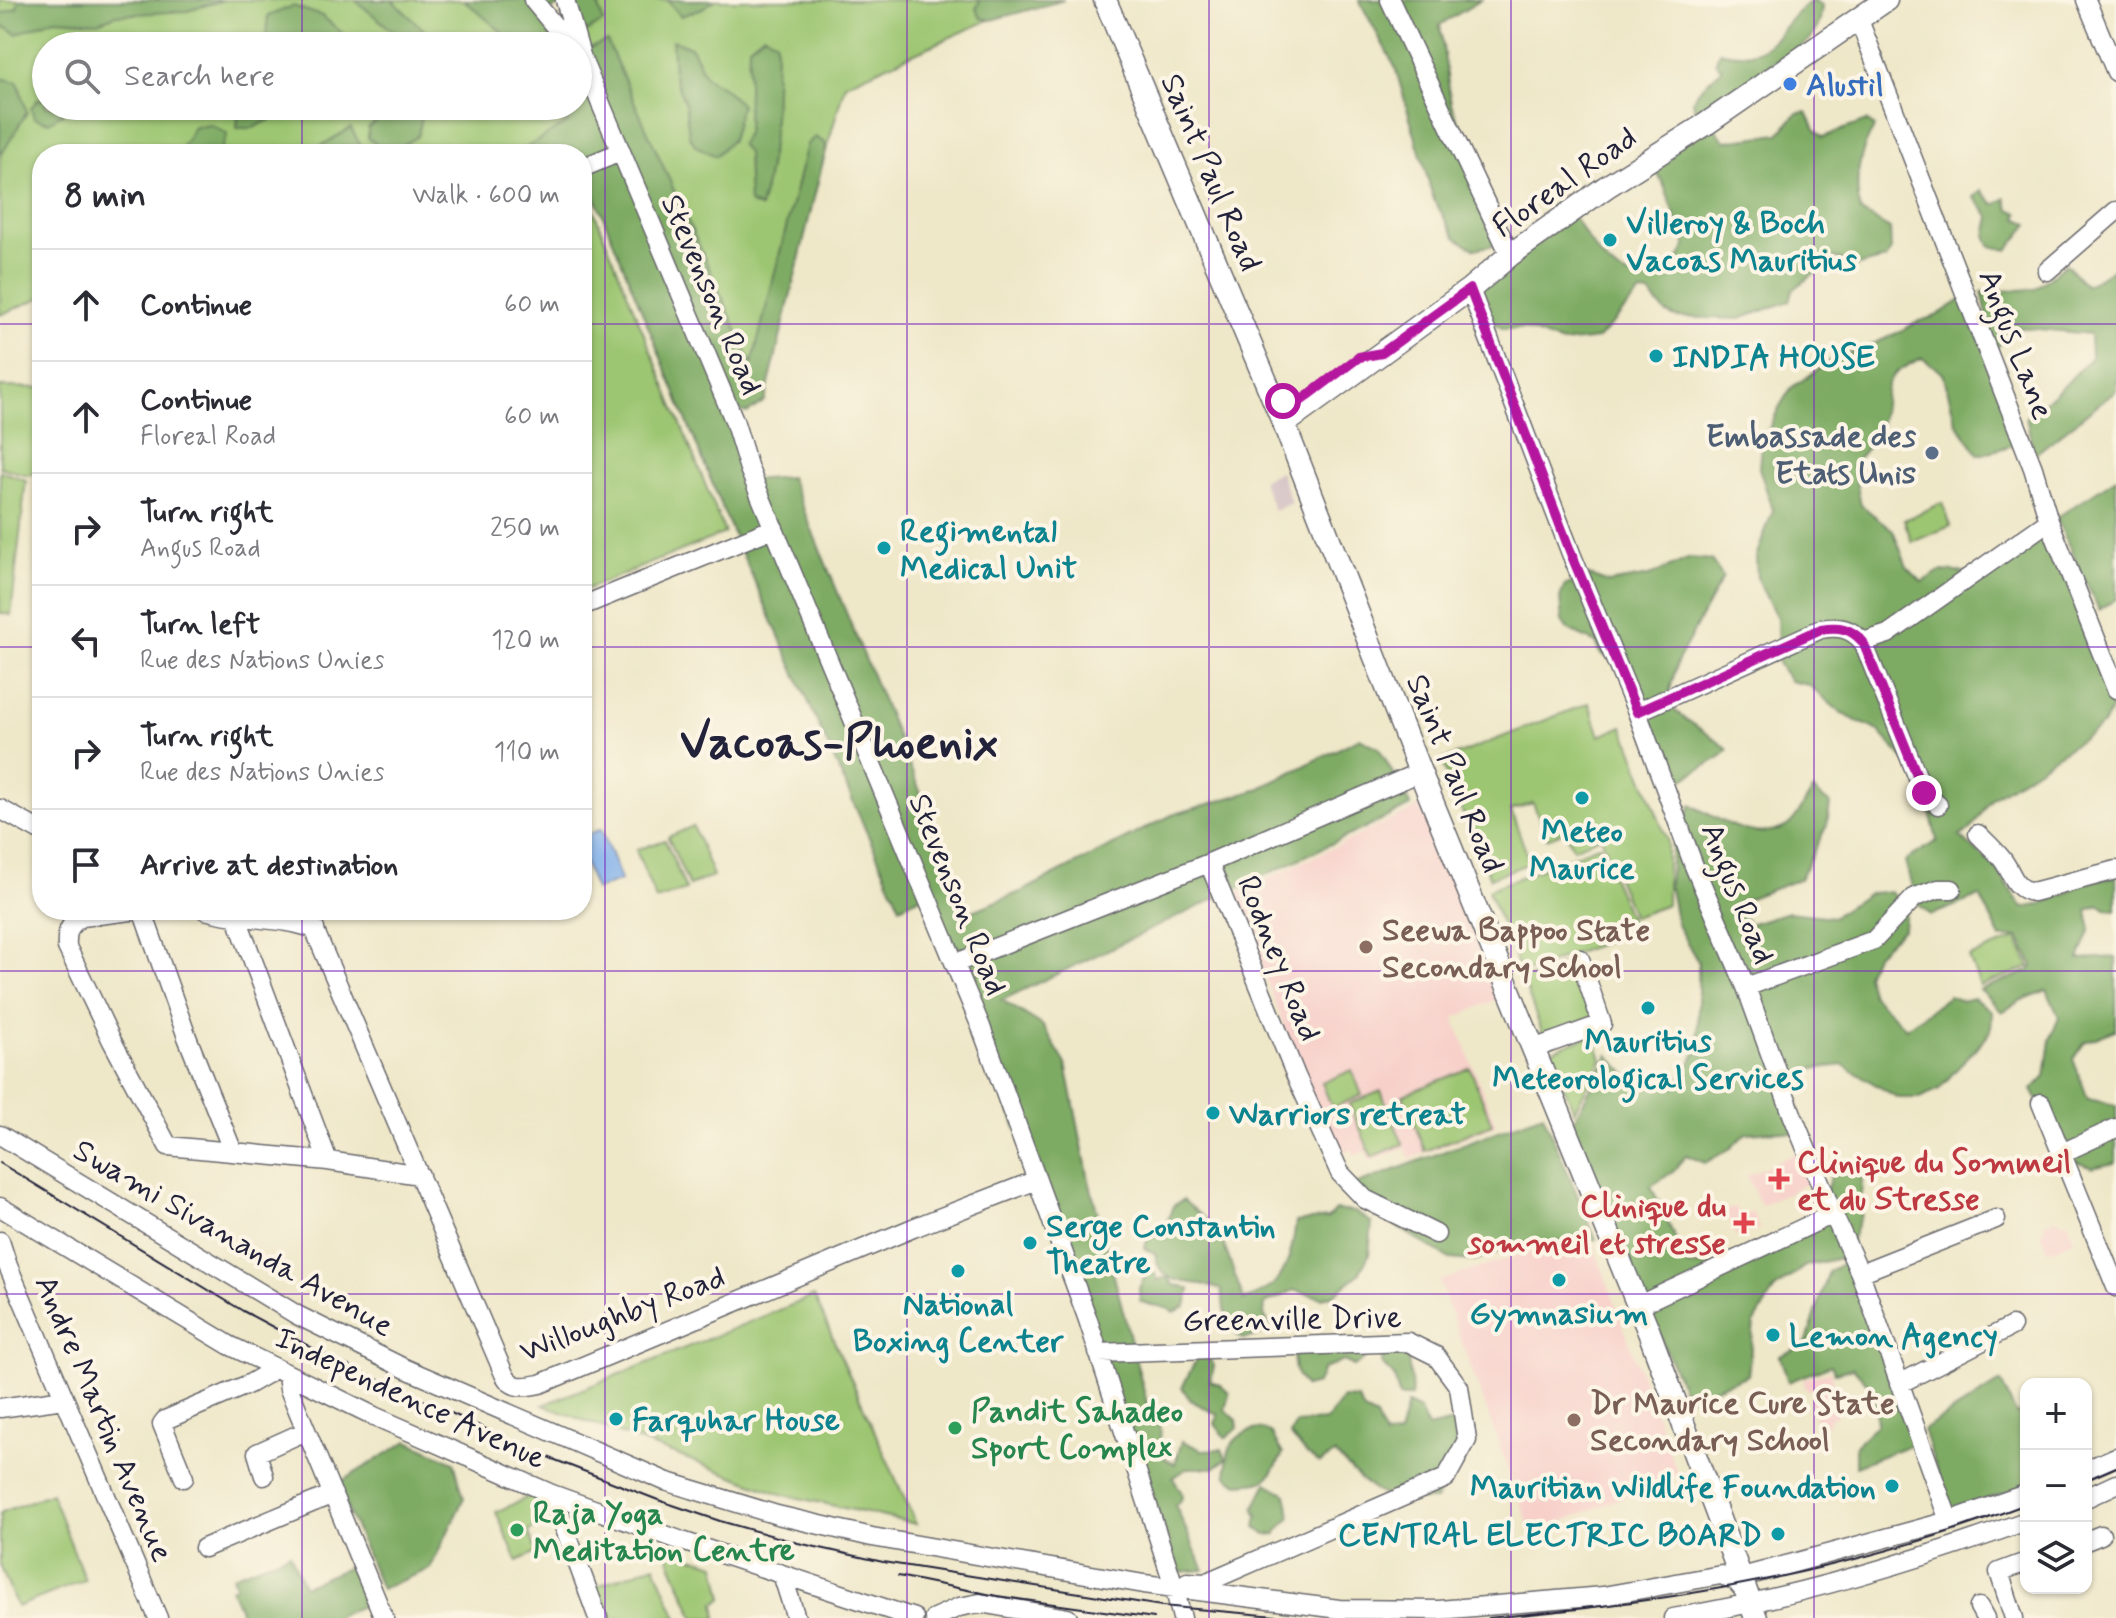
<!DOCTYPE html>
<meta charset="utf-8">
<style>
:root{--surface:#fff;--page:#f2f2f3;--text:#2b2b33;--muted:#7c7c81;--line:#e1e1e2}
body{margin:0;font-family:Mynerve,sans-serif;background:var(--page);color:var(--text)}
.controls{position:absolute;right:24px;bottom:24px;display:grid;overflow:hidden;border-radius:16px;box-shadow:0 2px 6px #0004}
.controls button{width:72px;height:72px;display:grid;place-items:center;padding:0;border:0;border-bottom:2px solid var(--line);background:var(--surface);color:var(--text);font:40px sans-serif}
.stop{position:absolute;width:24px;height:24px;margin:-18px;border:6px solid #b5179e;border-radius:50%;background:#fff}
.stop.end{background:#b5179e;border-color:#fff;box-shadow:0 2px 8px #0008}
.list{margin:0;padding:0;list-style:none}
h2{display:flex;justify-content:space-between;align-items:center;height:104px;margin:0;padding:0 32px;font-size:34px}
h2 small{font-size:26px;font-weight:400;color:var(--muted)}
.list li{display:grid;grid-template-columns:52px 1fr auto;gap:24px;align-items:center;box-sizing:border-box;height:112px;padding:0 32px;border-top:2px solid var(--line)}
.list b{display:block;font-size:30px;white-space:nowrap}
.list p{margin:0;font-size:26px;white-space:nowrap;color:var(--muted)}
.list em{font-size:26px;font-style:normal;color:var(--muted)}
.icon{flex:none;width:44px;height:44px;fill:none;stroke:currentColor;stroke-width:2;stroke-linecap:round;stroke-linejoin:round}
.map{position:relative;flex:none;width:2116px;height:1618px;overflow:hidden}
.search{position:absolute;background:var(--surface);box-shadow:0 2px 6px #0004;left:32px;top:32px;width:560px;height:88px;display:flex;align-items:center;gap:20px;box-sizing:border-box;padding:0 28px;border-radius:44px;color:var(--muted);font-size:30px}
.panel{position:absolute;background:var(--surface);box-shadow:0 2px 6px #0004;left:32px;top:144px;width:560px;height:776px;border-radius:32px}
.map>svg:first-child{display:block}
</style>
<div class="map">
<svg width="2116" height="1618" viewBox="0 0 2116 1618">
<rect width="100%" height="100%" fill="#fcf5e5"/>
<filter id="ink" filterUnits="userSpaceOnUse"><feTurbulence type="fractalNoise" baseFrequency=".0125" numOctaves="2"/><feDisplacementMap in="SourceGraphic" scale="16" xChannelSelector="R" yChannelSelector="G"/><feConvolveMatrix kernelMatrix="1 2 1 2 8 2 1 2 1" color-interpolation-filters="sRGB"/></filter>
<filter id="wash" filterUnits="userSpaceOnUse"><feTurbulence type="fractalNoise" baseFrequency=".006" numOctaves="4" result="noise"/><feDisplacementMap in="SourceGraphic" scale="32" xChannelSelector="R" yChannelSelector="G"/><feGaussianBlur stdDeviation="1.8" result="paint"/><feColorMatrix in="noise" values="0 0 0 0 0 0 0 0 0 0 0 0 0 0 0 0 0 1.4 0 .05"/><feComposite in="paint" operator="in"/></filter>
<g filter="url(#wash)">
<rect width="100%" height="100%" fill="#eee7c8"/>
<!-- built -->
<path fill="#f7d0ca" d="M1425,804l75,194 -46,20 42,107 -86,34 -5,-11 -35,13 -4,-10 -11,4 -3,-6 -18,6 -101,-260z
M1798,1152l14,29 -51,25 -14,-30z
M1736,1207l4,10 13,-5 6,17 -23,8 -10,-27z
M2056,1218l6,4 6,-2 6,20 -25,11 -9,-20 5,-2 -2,-5z
M1594,1246l84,229 -146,59 -93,-253 87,-28z
M1831,1371l6,23v22l-9,3 1,5 -12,3 -7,-28 5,-1 -2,-8 -7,-1 -3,-10z"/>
<!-- industrial -->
<path fill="#d2bec2" d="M1280,471l11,32 -17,8 -12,-31z"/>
<!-- green -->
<path fill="#9dc672" stroke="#607456" stroke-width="2" fill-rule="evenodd" d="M0,0h508l42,42 26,-42h458l-189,84 -87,309 -176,-239h-540v143l-42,18zM46,46h532v60h-532z
M583,184l142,349 -143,58v-406z
M0,387l42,1v83l-15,4 -27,-8z
M0,471l26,9 -15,135 -11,-2z
M1942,503l9,23 -39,16 -8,-22z
M1589,703l11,33 23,-10 44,114v65l-34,12 -32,-80 -28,11 -8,-17 -18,7 -14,-35 -22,7 19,53 -40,15 -49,-117z
M693,826l20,50 -24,10 -21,-49z
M665,840l21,50 -30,10 -20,-50z
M1600,845l34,86 -113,43 -33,-84z
M2017,938l13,29 -50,19 -11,-29z
M1573,960l20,57 -50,18 -20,-55z
M1594,1034l8,25 -28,52 -24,-60z
M1470,1068l22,56 -67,27 -22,-56z
M1352,1070l10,25 -30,13 -10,-25z
M1381,1091l22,53 -31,13 -23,-53z
M814,1296l102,228 -135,-30 -238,-89z
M51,1493l34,87 -68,27 -17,-42v-52z
M530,1496l7,3 8,19 -12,5 2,5 -7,3 9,21 -20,9 -21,-49z
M665,1549l51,15 7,34 -8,5 2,15h-22z
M655,1565l22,53h-69l-14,-31z"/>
<!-- forest -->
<path fill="#7eab64" stroke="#506650" stroke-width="2" d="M19,0h205l-37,11 -70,4 -20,7 -42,-3 -38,15 -17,-9 1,-11 16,-6z
M355,0h37l49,46h-30z
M464,0h133l6,22 -17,10 -9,-6 -15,-22 -16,9 13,33 -42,-1z
M667,0h48l-14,9 -20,7z
M980,0h84l-72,20 -11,-2 -5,-9z
M1359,0h122l-41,25 11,79 51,119 2,20 -29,6 -19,-11 -22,-38 -39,-133z
M1813,0l9,5c-1,14 -3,23 -12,34 -12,14 -34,19 -48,31 -19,16 -38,45 -67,42l-2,-11 5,-10 24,-22 -6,-7 3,-11c58,15 57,-29 94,-51z
M293,6l29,10 36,30h-93l3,-30z
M764,34l12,7c-1,55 0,114 -16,167l-11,-5 -2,-50 -7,-9 7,-12 2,-86z
M672,40l19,7 15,30 19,12 16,16 -9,35 -17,16 -19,-10 -7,-11 -4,-31 -11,-27z
M607,41l145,323 55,-220 8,-7 10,6 1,5 -61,253 -18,12 -10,-3 13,70 40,-3 180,435 53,-21 149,-76 84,-25 104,-52 19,10 32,58 -409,194 40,25 24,39 23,116 58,223h4c8,15 12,26 8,43l8,14 8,4 7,-23 20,9 20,-1 4,10 -12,9h-26l-15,10 10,17 -3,7 -5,3 29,65 -24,2 -251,-679 -29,14 -172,-385 -140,-343 -6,-6v-19h-66l52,-32c-6,-2 -14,-6 -20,-7 -30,-1 -35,15 -64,-9h94v-53z
M0,78l18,4 9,30 -27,45z
M46,98v8h22l-6,8 -13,8 -15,-4 -3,-10 6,-8z
M239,106h46l1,6 -33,16h-16z
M390,106h34l-6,30 -29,17 -21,-15v-10l23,-18z
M1807,112l8,17 8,8 43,-16 9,6c-16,23 -22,57 -14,85l29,17 1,21 -5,9 -32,8 -19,-10 -42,33 -3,11 -50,18 -65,-2 -10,-5 -15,-18 -10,-1 -42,46 -36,4 -38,-14h-20l-24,-14 -6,-22 99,-77c19,28 42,75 83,58 17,-8 22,-12 30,-28l-23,-63 -12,-20 62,-37 12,15 54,-7 18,-21z
M211,125l16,9 -7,19 -42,1 16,-27z
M351,128l14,26h-58z
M1981,190l14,15 11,-7 3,11 10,4 -2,5 12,6 -21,26 -18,-4 -4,-11 4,-18 -16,-20z
M2066,264l20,22 30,-19v123l-82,65 -8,-38 40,-33 25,-27 -1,-23 -72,-7 -24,23 -12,-58 53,-3z
M1964,298l56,145 -41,12 -23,-33 -13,-49 -21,-15c-49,22 -30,29 -43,70 -4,13 -18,26 -26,36l8,41 32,25 14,37 15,15 18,-11 48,3 58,-42 47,110 19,66 -9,17 -111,73 -22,32 -11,6 34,29 30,43 15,-3 28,-11 16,-10 34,-8v34l-11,-1 -5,-4 -13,5 4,19 -12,30 37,-2v73l-31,12 -12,17 15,40 28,6v55l-2,3 -22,5 -22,-8 -38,-70 13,-13 5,-37 9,-23 -12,-27 -25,10 -20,12 -22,-22 49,-19 4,-5 -14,-29 -18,1 -21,-42 -49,19 -15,-13 -11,-41 32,-20 -14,-60 -44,-50 -37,-17 -33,-29 -19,-4 -12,-18 -1,-45 -20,-39 -1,-22 17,-47 -14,-42 2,-23 19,-39 11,-18 38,-26 58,-24 33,-17 16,-5z
M2116,478v121l-17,11 -43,-92z
M1690,558l21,2 12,17 -46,85 -10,41c18,20 42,28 61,47 -9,11 -31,19 -44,29l-10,-3 -8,-7 -46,-103 -19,-13 -5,-10 -28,-13 -6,-9 -2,-23 4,-12 26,-10 19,7 40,-7z
M1813,790l17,14 -3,21 -27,54 -61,23 1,12 9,10 39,-12 45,5 34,-23 23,-3 16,15 -2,22 -29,27 -9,20 6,20 34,33 43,-32 12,5 12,-3 19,13 -1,20 -53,59 -19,8h-21l-55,-33 -39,5 -8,20 5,44 -24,-3 -31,2 -15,15 -26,15 -19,-8 -12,16 -23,15 37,80 38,-1 93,-54 13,-38 30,1 -1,41 -16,42 -40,9 -31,24 -20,34 -6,51 -61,24 -117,-272 38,-72 28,29 40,4 22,-39v-87l-21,-37 -8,-41 4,-41 18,-38c27,13 64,40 96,21 10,-6 19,-26 26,-36z
M1543,1114l53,125 -72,4 -51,18 -23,-2 -91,-55 -12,-16z
M1183,1200l26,22 13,18 22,60c8,-4 18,-7 25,-12 20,-14 24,-44 27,-66l32,-4 7,-8 20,2 17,11 -3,32 -10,19 -25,20 -11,4 -29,-8 -29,14 -1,10 5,11 -6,9 -20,5c-18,-10 -18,-30 -22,-49 -24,-14 -61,3 -66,-37l-10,-4 2,-10 18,-12 8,-21z
M1846,1262l67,182 -58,22v-21l22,-21 -3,-33 -21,-23 -18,5 -4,-8 -43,17 -8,-26 26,-12 23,-73z
M1147,1272h7l4,8 9,-3 7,8 16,4 -4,17 -12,6c-14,-9 -21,-4 -34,-11l-1,-13z
M1397,1345l11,11c0,15 6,27 3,41h-12l-5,-21 -12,-12 1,-10z
M1358,1346l7,13 -11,7 -10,-5 -21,8 -6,15 -12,3 -10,-16 -2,-15 13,-8 8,7 13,-7z
M1198,1356l10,1 6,10 -4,14 9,3 10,9 -4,17 12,10 1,8 -12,10 -11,-14 3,-9 -28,-15 -8,-13z
M2001,1382l15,32 10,-4v76l-75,25 -28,-81z
M1343,1398l15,1 6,12 12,6 9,20 14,-2 8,-31 13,6 7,18 27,-6 7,24 -25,54c-60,1 -60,-5 -101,-46l-15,9 -13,-8 -17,-20 6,-12 30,-2z
M1259,1429l11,3 13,22c-16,28 -14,28 -45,30l-11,-8c-2,-27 5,-42 32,-47z
M408,1441l46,21 10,36 -34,71 -49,20 -44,-105z
M1267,1483l19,11 5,23 -13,13 -1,4 -12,1 -9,-8 2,-11 -4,-8z
M290,1553l14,33 55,-23 15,38 -41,17h-90l-12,-29 5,-3 -4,-10z"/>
<!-- water -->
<path fill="#81b0eb" stroke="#526993" stroke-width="2" d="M601,829l20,51 -26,10 -13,-33v-20z"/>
</g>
<g filter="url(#ink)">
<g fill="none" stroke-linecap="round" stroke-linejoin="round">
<!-- minor casing -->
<g stroke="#69676c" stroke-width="21">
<path id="minor" d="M533,0l38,46
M565,0l17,59 152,361 15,49 232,558 107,293 85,263 9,35
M1390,0l120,255
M2086,0l30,72
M1859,20l174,448 16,53 67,168
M582,168l38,-16
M2047,271l69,-60
M1470,289l102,267 65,156 57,154 52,121 46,127 41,100 27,59 89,248
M582,606l192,-78
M1863,642l25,-8 161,-113
M1637,712l184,-83c18,-3 30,-1 42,13l61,151 14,12
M0,809l42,23
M1978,834c8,8 17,16 24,25 11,14 11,30 31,33l83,-22
M1209,863l87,213 44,97 25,26 71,35
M139,910l-57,7c-13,7 -16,15 -15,30l45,94 56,105 160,15 92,14
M142,910l45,127 46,115
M205,910c37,11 75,6 110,19
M306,910l198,464c8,16 21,13 36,10l373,-156 124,-48
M237,918l91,243
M956,963l253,-100 211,-91
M1746,987l128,-47 41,-43 23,-8h14
M1533,1049l69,-25 -22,-65
M2041,1103l75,184
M0,1135l297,180 107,53 261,113 112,34 95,22 272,47 195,25 100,1 164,-14 118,-21 14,5 11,13
M2062,1153l54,-25
M0,1207l229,138 145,71 178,78 130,47 232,77
M0,1241l8,25 150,352
M1860,1273l136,-54
M1637,1306l196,-92
M1098,1353l310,-11 28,14 23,31 8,53 -21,38 -241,105 -18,-1
M287,1374l2,15 95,229
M1899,1384l113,-58
M0,1408l64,-9
M2086,1470l30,-13
M264,1476l-7,-23 49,-22
M184,1478l-22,-54 3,-4 84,-36 26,-15
M552,1494l46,124
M2086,1498l30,-14
M2086,1541l15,-6
M204,1548l129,-54
M782,1574l14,44
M1742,1577l207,-56 77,-27
M1979,1607l6,11
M934,1618l25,-11 21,-4 88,15
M1673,1618c120,-20 238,-55 353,-97
M2014,1618l-15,-46 27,-10"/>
</g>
<!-- major casing -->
<g stroke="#69676c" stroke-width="25">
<path id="major" d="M1105,0l179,424 136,348 229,560 107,286
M1284,424l186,-135 40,-34 96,-68 100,-63 180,-124"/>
</g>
<!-- minor -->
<use href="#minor" stroke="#fff" stroke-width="18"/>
<!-- major -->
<use href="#major" stroke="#fff" stroke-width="22"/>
<!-- tram -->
<path stroke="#22223b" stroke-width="2" d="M0,1163l243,148 88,47 214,98 113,44 62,21 78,22 85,19 279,44 136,12
M2086,1480l30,-13
M898,1576l99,20 157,22
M1488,1618c184,-16 365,-46 538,-114"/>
</g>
</g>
<g fill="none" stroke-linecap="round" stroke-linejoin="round" filter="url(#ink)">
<!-- route -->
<path stroke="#b5179e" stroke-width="10" d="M1283,401l6,1 13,-2 57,-43 23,-4 88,-64 102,267 65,156 184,-83c18,-3 30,-1 42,13l61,151"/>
</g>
<!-- grid -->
<path fill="none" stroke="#7b2cbf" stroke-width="2" stroke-opacity="0.55" d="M302,0v46M605,0v1618M907,0v1618M1209,0v1618M1511,0v1618M1814,0v1618M302,106v48M0,324h42M582,324h1534M0,647h42M582,647h1534M302,910v708M0,971h2116M0,1294h2116"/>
<!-- markers -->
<circle fill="#3f7fe0" stroke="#fcf5e5" stroke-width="3" cx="1790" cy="84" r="8"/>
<g fill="#0f9aa8" stroke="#fcf5e5" stroke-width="3">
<circle cx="1610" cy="240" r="8"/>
<circle cx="1656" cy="356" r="8"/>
<circle cx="884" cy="548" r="8"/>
<circle cx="1582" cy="798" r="8"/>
<circle cx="1648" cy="1008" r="8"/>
<circle cx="1213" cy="1113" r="8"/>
<circle cx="1030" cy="1243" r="8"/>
<circle cx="958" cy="1271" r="8"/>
<circle cx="1559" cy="1280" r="8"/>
<circle cx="1773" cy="1335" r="8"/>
<circle cx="616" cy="1419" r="8"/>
<circle cx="1892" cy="1486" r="8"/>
<circle cx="1778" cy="1534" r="8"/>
</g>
<circle fill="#5c6f8a" stroke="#fcf5e5" stroke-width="3" cx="1932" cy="453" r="8"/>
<g fill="#8d6e63" stroke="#fcf5e5" stroke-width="3">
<circle cx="1366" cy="947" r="8"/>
<circle cx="1574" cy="1420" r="8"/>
</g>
<g fill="#e0444e" stroke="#fcf5e5" stroke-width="3">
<path d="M1775 1167h8v8h8v8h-8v8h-8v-8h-8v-8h8z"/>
<path d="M1740 1211h8v8h8v8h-8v8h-8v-8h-8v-8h8z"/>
</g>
<g fill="#2e9e5b" stroke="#fcf5e5" stroke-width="3">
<circle cx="955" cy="1428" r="8"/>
<circle cx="517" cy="1530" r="8"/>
</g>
<g text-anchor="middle" stroke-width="8" stroke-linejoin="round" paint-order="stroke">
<!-- shop labels -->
<g font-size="32" font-weight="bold" fill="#366cbe" stroke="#fcf5e5" text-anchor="start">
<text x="1806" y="95">Alustil</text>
</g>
<!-- street labels -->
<g font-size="32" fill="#22223b" stroke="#fcf5e5">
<text transform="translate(1212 172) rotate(67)" y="11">Saint Paul Road</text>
<text transform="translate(1564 181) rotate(-35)" y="11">Floreal Road</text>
<text transform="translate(713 294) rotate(67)" y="11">Stevenson Road</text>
<text transform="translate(2017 344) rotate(69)" y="11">Angus Lane</text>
<text transform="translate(1456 773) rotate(68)" y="11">Saint Paul Road</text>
<text transform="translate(1739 893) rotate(68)" y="11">Angus Road</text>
<text transform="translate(959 894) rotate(68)" y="11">Stevenson Road</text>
<text transform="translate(1280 958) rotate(68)" y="11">Rodney Road</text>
<text transform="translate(234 1237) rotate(30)" y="11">Swami Sivananda Avenue</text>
<text transform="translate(622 1313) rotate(-21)" y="11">Willoughby Road</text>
<text transform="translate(1292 1318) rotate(-1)" y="11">Greenville Drive</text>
<text transform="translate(411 1397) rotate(25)" y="11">Independence Avenue</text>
<text transform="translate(105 1418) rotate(67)" y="11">Andre Martin Avenue</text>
</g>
<!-- culture labels -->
<g font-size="32" font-weight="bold" fill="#0d838f" stroke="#fcf5e5" text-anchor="start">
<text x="1626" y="233">Villeroy &amp; Boch<tspan x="1626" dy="37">Vacoas Mauritius</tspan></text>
<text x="1672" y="367">INDIA HOUSE</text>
<text x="900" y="541">Regimental<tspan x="900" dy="37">Medical Unit</tspan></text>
<text x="1582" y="841" text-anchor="middle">Meteo<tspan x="1582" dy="37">Maurice</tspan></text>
<text x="1648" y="1051" text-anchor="middle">Mauritius<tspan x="1648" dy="37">Meteorological Services</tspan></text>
<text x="1229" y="1124">Warriors retreat</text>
<text x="1046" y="1236">Serge Constantin<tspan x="1046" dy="37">Theatre</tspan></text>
<text x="958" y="1314" text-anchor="middle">National<tspan x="958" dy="37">Boxing Center</tspan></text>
<text x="1559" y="1323" text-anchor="middle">Gymnasium</text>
<text x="1789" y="1346">Lemon Agency</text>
<text x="632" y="1430">Farquhar House</text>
<text x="1876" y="1497" text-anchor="end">Mauritian Wildlife Foundation</text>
<text x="1762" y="1545" text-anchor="end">CENTRAL ELECTRIC BOARD</text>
</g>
<!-- service labels -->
<g font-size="32" font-weight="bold" fill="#4e5e75" stroke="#fcf5e5" text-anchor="end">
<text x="1916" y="446">Embassade des<tspan x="1916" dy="37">Etats Unis</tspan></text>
</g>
<!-- education labels -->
<g font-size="32" font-weight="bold" fill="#785e54" stroke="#fcf5e5" text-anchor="start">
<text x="1382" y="940">Seewa Bappoo State<tspan x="1382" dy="37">Secondary School</tspan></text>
<text x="1590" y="1413">Dr Maurice Cure State<tspan x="1590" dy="37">Secondary School</tspan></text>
</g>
<!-- health labels -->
<g font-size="32" font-weight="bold" fill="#be3a42" stroke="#fcf5e5" text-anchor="start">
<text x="1797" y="1172">Clinique du Sommeil<tspan x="1797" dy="37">et du Stresse</tspan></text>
<text x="1726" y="1216" text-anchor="end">Clinique du<tspan x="1726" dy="37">sommeil et stresse</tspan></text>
</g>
<!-- leisure labels -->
<g font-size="32" font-weight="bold" fill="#27864d" stroke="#fcf5e5" text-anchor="start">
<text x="971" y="1421">Pandit Sahadeo<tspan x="971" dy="37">Sport Complex</tspan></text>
<text x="533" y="1523">Raja Yoga<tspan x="533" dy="37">Meditation Centre</tspan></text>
</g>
<!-- town labels -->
<g font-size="48" font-weight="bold" fill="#22223b" stroke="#fcf5e5">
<text x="839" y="757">Vacoas-Phoenix</text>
</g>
</g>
</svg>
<div class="controls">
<button>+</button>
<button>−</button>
<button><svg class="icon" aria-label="layers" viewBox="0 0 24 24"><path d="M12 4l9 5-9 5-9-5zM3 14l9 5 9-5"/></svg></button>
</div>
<div class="stop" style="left:1283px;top:401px"></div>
<div class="stop end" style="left:1924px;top:793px"></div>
<div class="search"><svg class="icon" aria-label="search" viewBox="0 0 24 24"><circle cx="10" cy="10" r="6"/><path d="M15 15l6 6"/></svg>Search here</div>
<section class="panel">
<h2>8 min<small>Walk · 600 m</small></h2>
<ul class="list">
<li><svg class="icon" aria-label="ahead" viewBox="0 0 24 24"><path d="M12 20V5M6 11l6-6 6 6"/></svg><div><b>Continue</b></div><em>60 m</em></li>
<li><svg class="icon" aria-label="ahead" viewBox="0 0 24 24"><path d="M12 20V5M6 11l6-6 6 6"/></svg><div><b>Continue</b><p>Floreal Road</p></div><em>60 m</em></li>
<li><svg class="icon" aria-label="right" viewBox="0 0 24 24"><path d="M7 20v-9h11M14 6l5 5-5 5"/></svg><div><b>Turn right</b><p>Angus Road</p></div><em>250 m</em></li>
<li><svg class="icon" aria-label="left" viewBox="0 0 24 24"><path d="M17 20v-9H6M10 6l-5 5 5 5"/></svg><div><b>Turn left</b><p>Rue des Nations Unies</p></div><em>120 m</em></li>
<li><svg class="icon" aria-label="right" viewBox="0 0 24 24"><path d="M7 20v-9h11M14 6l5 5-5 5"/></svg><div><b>Turn right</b><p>Rue des Nations Unies</p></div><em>110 m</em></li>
<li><svg class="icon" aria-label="arrive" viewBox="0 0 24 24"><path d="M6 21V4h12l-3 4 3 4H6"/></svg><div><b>Arrive at destination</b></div></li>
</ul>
</section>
</div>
